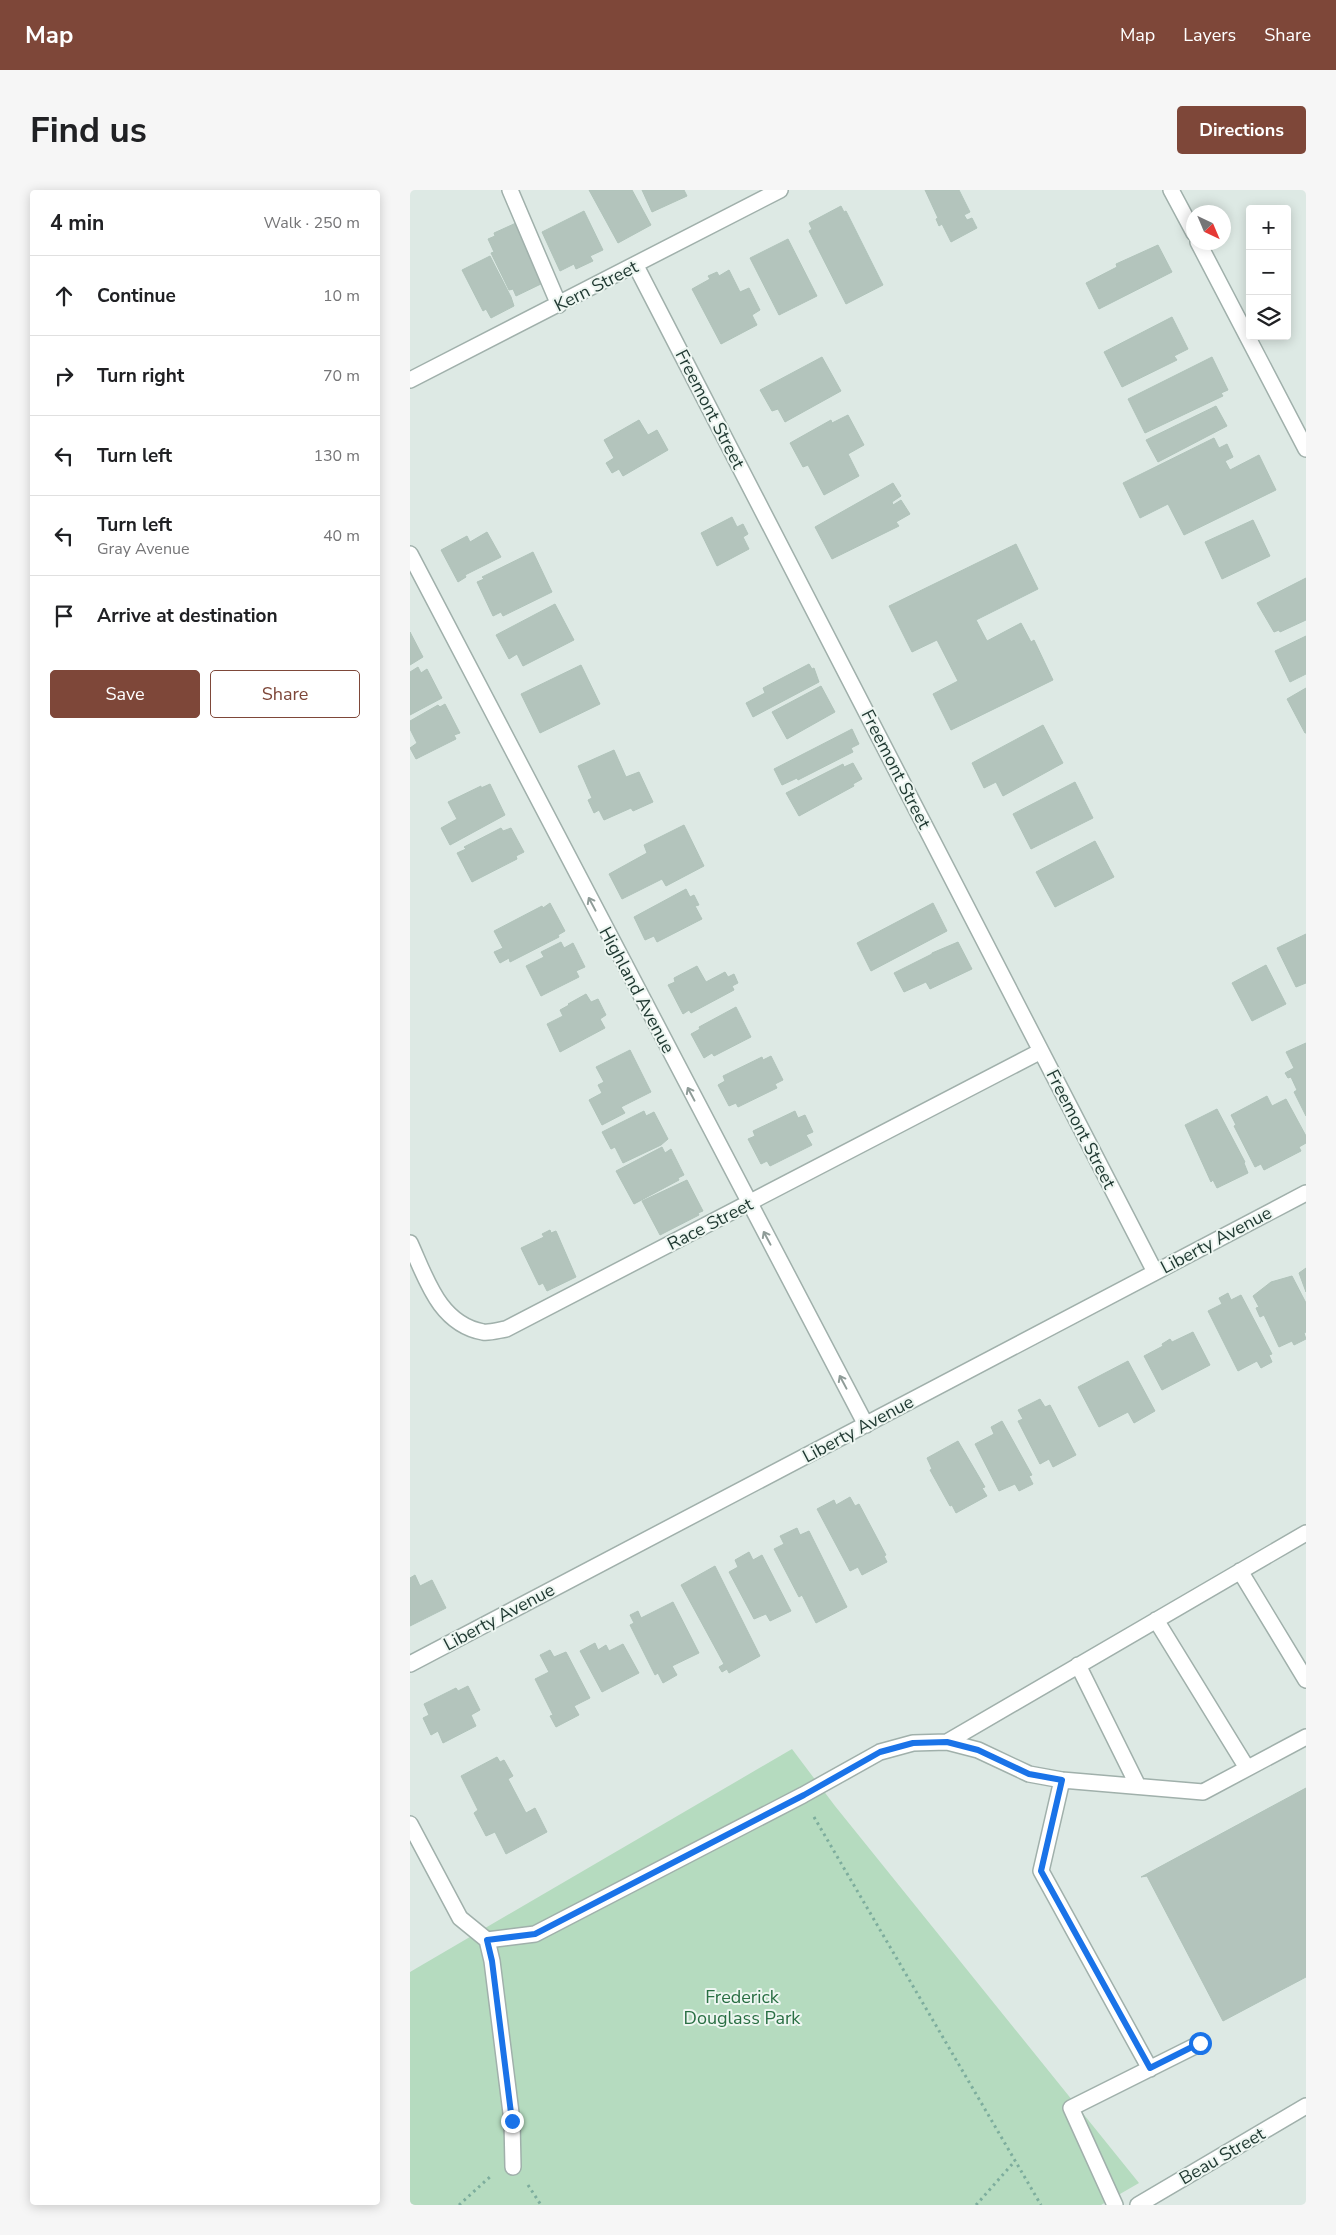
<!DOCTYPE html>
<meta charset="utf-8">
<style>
:root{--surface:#fff;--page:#f6f6f6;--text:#202124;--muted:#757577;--line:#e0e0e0;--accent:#7e4739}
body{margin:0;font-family:"Nunito Sans",sans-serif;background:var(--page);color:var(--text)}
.controls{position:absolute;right:15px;top:15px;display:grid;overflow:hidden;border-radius:5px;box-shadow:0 2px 12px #0003}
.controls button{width:45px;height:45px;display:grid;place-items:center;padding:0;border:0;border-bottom:1px solid var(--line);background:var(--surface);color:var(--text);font:25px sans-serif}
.compass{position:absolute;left:776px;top:15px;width:45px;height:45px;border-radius:50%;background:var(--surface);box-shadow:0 2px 12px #0003;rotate:136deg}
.stop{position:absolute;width:15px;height:15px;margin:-11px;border:4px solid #1a73e8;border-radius:50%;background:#fff}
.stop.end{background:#1a73e8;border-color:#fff;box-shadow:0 1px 5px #0008}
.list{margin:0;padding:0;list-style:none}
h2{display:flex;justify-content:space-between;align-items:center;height:65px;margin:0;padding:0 20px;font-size:21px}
h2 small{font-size:16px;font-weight:400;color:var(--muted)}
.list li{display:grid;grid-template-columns:32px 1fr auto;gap:15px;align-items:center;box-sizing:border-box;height:80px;padding:0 20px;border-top:1px solid var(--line)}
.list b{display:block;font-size:19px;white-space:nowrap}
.list p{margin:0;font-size:16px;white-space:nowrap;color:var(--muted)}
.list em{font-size:16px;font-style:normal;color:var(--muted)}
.actions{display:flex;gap:10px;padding:15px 20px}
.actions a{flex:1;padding:11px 0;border:1px solid var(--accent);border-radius:5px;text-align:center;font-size:18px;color:var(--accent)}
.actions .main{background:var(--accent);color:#fff}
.icon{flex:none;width:28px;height:28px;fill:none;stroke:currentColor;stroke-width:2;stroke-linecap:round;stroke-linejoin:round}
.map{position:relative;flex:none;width:896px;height:2015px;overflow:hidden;border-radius:5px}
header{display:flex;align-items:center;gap:30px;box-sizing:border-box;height:70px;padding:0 25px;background:var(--accent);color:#fff}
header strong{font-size:24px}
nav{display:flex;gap:28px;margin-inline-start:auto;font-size:18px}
.intro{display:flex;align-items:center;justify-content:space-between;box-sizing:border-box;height:120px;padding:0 30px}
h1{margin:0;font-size:35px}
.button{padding:12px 22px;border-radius:5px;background:var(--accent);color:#fff;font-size:18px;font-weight:700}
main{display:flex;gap:30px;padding:0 30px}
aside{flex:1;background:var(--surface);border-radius:5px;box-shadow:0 2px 12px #0003}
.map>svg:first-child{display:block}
</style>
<header>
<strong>Map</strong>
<nav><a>Map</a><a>Layers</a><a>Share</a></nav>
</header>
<div class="intro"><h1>Find us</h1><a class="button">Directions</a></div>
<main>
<aside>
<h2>4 min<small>Walk · 250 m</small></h2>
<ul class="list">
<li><svg class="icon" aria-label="ahead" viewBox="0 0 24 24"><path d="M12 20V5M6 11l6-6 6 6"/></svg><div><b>Continue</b></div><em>10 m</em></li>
<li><svg class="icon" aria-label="right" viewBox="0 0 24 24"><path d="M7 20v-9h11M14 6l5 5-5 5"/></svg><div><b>Turn right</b></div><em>70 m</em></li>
<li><svg class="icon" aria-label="left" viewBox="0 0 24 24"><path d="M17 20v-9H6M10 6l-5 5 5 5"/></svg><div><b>Turn left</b></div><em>130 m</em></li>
<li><svg class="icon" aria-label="left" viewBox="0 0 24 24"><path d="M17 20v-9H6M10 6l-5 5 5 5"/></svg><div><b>Turn left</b><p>Gray Avenue</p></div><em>40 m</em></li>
<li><svg class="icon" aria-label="arrive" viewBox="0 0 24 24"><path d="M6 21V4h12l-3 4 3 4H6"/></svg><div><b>Arrive at destination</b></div></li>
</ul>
<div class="actions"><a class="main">Save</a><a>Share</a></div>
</aside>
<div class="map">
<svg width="896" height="2015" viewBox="0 0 896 2015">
<rect width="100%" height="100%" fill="#dde9e4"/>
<!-- green -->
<path fill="#b5dbbf" d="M382,1559l43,57 304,377 -38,22h-691v-233z"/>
<!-- building -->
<path fill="#b3c4bc" stroke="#b0c3ba" d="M179,0h43l19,35 -33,18z
M232,0h42l3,6 -35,16z
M515,0h34l11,22 -6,3 3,5 5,-2 5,10 -26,14 -9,-18 -3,2 -3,-7 2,-1z
M431,16l3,6 2,-1 37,74 -37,19 -37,-73 3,-2 -3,-6z
M174,21l19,39 -13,6 3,5 -17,8 -2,-5 -14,7 -18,-39z
M106,33l29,59 -29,14 -3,-7 -4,1 -18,-37 3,-1 -6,-13 7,-3 -1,-3z
M378,49l29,57 -38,19 -29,-57z
M748,55l14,27 -73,37 -13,-26 31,-16 -1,-3z
M80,66l21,41 3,9 -23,12 -5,-9 -3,2 -21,-41z
M319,80l11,22 9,-4 11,22 -8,5 5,10 -36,19 -29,-55 18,-10 -2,-3 9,-4 2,4z
M762,127l16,32 -14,7 3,4 -55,27 -18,-35z
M412,167l19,34 -56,31 -7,-13 -6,2 -12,-21z
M802,167l16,33 -7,3 2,3 -78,37 -17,-34z
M806,216l11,20 -69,36 -12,-22z
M438,225l16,30 -16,9 11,22 -35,19 -16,-30 -5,2 -13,-24 41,-23 1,3z
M229,230l9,15 9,-5 11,20 -45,26 -4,-7 -7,4 -6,-10 8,-5 -10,-18z
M804,248l5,10 8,-4 6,13 -8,4 5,9 29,-15 17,35 -92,45 -16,-31 -28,14 -17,-35z
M483,293l8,13 -9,6 1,3 8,-5 9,14 -14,8 3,4 -67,33 -17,-32z
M322,327l5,10 6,-3 5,10 -5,3 6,12 -32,17 -16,-33z
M843,330l17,36 -48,23 -17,-37z
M77,342l14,25 -36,18 1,2 -8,5 -17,-32 26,-14 3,6z
M606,354l22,45 -62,31 11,21 34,-18 10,19 3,-2 19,40 -102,50 -18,-36 25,-13 -21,-41 -25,12 -23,-46z
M123,362l19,40 -49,24 -2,-4 -8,4 -16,-34 7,-3 -2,-2z
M896,388v42l-26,12 -1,-2 -5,2 -17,-29z
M145,414l19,36 -51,26 -6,-12 -8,5 -13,-24z
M0,442l13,25 -13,8z
M896,446v38l-16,8 -15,-31z
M399,474l3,5 2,-1 5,14 -66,35 -7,-14 19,-10 -2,-5z
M171,475l19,39 -60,29 -19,-39z
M8,477l3,6 6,-4 15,29 -32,17v-43z
M411,496l14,26 -48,27 -15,-27z
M896,498v45h-1l-18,-34z
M35,514l15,29 -6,2 2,4 -40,20 -6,-11 7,-5 -7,-14v-8l28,-16 2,2z
M633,535l20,38 -60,33 -7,-14 -12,6 -12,-25z
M442,539l7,15 -8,4 2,4 -55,28 -1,-2 -15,7 -8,-16z
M204,560l12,27 13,-5 14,30 -20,9 -2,-3 -27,12 -5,-10 -5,3 -6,-13 4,-2 -14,-32z
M443,573l9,16 -9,5 1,2 -55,30 -13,-23 57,-29 1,3z
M665,592l18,36 -62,31 -18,-35z
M80,594l15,31 -55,30 -9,-17 16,-9 -9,-17 33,-16v2z
M274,635l20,41 -38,20 -4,-7 -40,20 -13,-25 38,-21 -3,-8z
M91,638l2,3 8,-3 13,24 -8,4 1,3 -45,23 -15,-29 9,-4 -2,-2z
M685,651l19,36 -59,30 -19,-35z
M276,699l4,8 4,-2 5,10 -4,1 7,13 -45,23 -3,-6 -9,4 -11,-23z
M140,713l15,28 -7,4 1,2 -49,25 -1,-4 -9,5 -6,-11 9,-4 -9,-17 48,-25 1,2z
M523,713l14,28 -76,40 -14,-28z
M896,744v49l-10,4 -19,-39z
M151,752l3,6 9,-5 12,24 -9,4 3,6 -38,19 -15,-30 18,-9 -3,-5z
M548,752l14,27 -42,20 -4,-7 -22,10 -10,-19 38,-19v-1z
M856,775l20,39 -34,17 -20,-38z
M287,776l9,16 19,-10 3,5 6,-3 4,9 -6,3 2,4 -43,23 -2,-3 -6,4 -15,-29 7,-3 -1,-4z
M176,804l5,8 7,-3 8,16 -6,4 5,9 -45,24 -13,-28 16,-8 -3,-6 9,-5 -1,-1z
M326,817l15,30 -37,19 -2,-3 -8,5 -13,-24 9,-5 -1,-2z
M896,853v73l-12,-24 3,-2 -6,-13 -3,1 -3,-5 9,-5 -8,-16z
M220,860l21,42 -30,15 4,6 -23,12 -13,-25 13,-7 -4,-8 6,-3 -8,-15z
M361,866l12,24 -8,4 2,4 -39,19 -2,-4 -7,3 -11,-21 7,-4 -2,-5 39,-19 1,3z
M857,906l5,10 14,-7 20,37v7l-7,4 2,4 -37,19 -3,-6 -6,3 -21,-41 2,-1 -5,-10z
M807,919l28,53 -1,1 4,10 -31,15 -4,-8 -2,2 -26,-57z
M234,921l2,5 8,-4 14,27 -7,6 -38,18 -8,-16 -4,2 -9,-17z
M385,921l3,7 7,-3 8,17 -7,3 6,10 -42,21 -3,-5 -6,3 -13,-25 7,-3 -2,-5z
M252,957l3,6 6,-4 13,26 -6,3 1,2 -45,24 -18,-33z
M277,990l16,31 -5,2 1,2 -39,20 -18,-34z
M140,1040l1,3 5,-2 20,46 -29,14 -4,-8 -4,2 -18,-37 23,-11 -2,-3z
M896,1078v24l-7,-19z
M882,1086l14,27v29l-2,1 2,6 -12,6 -2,-4 -13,6 -15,-32 -4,2 -4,-9 3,-1 -6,-11 18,-14z
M818,1103l3,7 10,-5 31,59 -3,1 3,7 -11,6 -4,-7 -19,10 -30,-60 14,-7 -3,-6z
M783,1142l17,33 -48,25 -18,-34 19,-10 -1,-2 8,-5 2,3z
M718,1171l27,50 -21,12 -6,-11 -29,15 -21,-40z
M630,1209l5,8 5,-2 26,50 -23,12 -4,-8 -9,5 -22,-43 5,-2 -5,-9z
M592,1231l30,54 -3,1 4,8 -14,7 -4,-7 -16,7 -24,-47 19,-10 -3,-7z
M548,1251l27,46 -3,1 5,8 -31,17 -4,-8 -2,1 -20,-36 2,-1 -5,-11z
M440,1307l5,9 4,-2 27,51 -2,1 3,6 -25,13 -4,-8 -8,4 -33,-62 17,-9 2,5z
M387,1338l3,7 9,-4 38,76 -31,16 -14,-28 -3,2 -25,-48 10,-5 -4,-8z
M339,1362l4,8 9,-5 29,56 -21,10 -4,-7 -12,5 -25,-47 9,-5 -3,-7z
M305,1376l45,90 -31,17 -2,-4 -5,3 -3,-5 5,-3 -43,-79z
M5,1385l5,11 12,-6 14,28 -36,18v-48z
M263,1412l26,51 -27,13 5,9 -14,8 -5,-10 -3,2 -25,-50 4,-2 -4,-8 8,-4 3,7z
M185,1453l3,7 8,-5 3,6 14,-7 16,29 -37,19 -22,-41z
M140,1460l4,7 12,-5 24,46 -16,8 5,9 -23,12 -6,-11 3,-1 -18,-36 14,-7 -9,-17z
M58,1496l12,24 -9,5 5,11 -33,17 -5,-12 -7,4 -8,-17 6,-3 -5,-11 32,-16 2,3z
M87,1567l3,5 4,-2 9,16 -5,3 18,34 9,-5 12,24 -41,22 -11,-22 -9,4 -12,-23 4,-3 -17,-34z
M896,1598v189l-83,44 -76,-145 -6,1z"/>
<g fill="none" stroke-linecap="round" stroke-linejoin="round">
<!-- minor casing -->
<g stroke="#a0b0ab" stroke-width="18">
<path id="minor" d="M100,0l49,115
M761,0l23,43
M788,52l108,207
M226,76l519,1006
M0,190l370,-190
M0,364l456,871
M0,1053c16,35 29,81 73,89 7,1 16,-2 23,-3l535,-278
M830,1381l66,109
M746,1430l91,148
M0,1474l896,-471
M668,1475l60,121
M537,1552l359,-209
M652,1590l-21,91 109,198
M0,1634l50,94 27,22 5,21 20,160 1,46
M77,1750l48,-6 268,-139 77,-43 33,-9 34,-1 31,8 51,24 33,6 141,12 103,-55
M705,2015l-44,-97 130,-65
M728,2015l168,-99"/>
</g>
<!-- path -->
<path stroke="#7dad9d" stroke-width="3" stroke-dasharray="2.5 4" stroke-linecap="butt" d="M404,1627l227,388
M118,1995l13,20
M49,2015l33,-30
M566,2015l39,-44"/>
<!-- minor -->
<use href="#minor" stroke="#fff" stroke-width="15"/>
</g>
<!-- one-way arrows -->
<defs><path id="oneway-shaft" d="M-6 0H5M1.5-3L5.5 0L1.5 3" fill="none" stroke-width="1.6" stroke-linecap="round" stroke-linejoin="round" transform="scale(1.25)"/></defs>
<g stroke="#8f9c98">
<use href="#oneway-shaft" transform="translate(182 714) rotate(-118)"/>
<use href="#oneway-shaft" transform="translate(281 904) rotate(-118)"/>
<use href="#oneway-shaft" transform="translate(357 1048) rotate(-118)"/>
<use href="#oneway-shaft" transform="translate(433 1192) rotate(-118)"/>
</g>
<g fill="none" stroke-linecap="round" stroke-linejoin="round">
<!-- route -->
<path stroke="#1a73e8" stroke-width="6" d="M102,1931l-20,-160 -5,-21 48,-6 269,-139 76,-43 33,-9 34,-1 31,8 51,24 33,6 -21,91 109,197 50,-25"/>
</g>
<g text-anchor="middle" stroke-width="4" stroke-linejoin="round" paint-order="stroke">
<!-- street labels -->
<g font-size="18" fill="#1f3831" stroke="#edf6f1">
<text transform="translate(186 96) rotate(-27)" y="6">Kern Street</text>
<text transform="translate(300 219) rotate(63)" y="6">Freemont Street</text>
<text transform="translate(486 579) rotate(63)" y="6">Freemont Street</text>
<text transform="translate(227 800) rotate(62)" y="6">Highland Avenue</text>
<text transform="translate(671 939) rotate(63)" y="6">Freemont Street</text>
<text transform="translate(300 1034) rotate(-27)" y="6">Race Street</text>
<text transform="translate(806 1050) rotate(-28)" y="6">Liberty Avenue</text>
<text transform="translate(448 1239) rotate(-28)" y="6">Liberty Avenue</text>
<text transform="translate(89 1427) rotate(-28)" y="6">Liberty Avenue</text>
<text transform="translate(812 1966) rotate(-30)" y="6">Beau Street</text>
</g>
<!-- park labels -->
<g font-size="18" fill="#296f43" stroke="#edf6f1">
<text x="332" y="1813">Frederick<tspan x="332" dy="21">Douglass Park</tspan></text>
</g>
</g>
</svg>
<div class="controls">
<button>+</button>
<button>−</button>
<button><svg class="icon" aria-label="layers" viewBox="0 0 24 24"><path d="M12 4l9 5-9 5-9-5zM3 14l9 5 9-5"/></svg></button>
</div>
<svg class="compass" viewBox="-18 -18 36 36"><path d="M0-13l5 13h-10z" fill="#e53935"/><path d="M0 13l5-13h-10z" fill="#757577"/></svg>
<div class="stop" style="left:790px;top:1853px"></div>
<div class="stop end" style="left:102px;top:1931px"></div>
</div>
</main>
